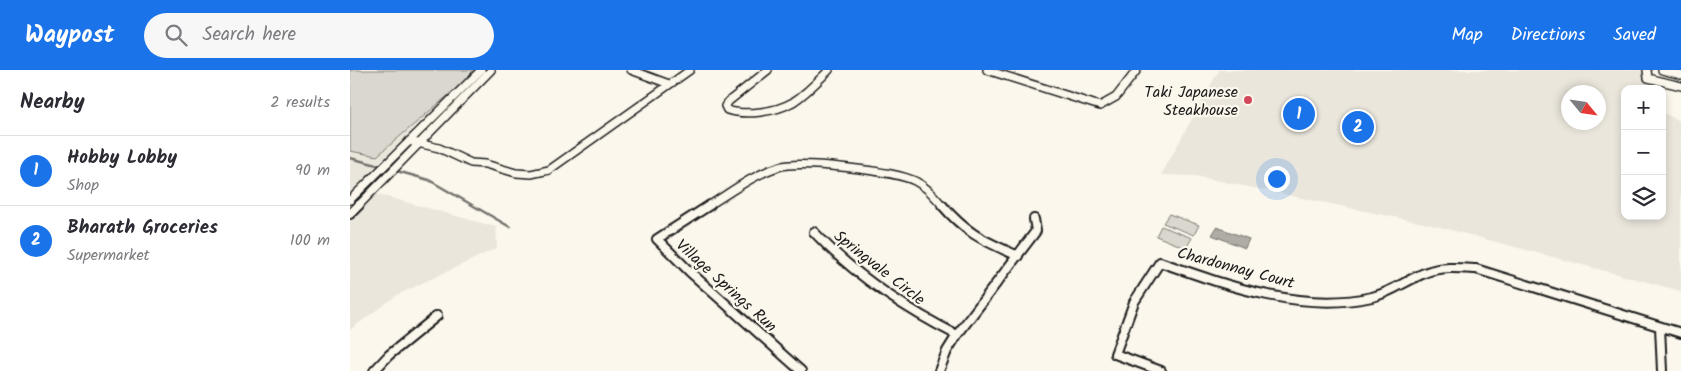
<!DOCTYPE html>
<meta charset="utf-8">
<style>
:root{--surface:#fff;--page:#f7f7f7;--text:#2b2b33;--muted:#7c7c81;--line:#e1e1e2;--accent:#1a73e8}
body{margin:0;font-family:Kalam,sans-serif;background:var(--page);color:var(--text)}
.controls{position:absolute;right:15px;top:15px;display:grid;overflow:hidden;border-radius:10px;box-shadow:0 2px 8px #0003}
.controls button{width:45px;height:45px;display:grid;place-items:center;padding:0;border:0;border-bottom:1px solid var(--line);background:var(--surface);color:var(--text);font:25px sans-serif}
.compass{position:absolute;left:1211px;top:15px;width:45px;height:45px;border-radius:50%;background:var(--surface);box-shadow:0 2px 8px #0003;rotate:119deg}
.you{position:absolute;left:926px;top:108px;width:18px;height:18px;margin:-12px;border:4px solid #fff;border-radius:50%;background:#1a73e8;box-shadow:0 0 0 8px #1a73e833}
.badge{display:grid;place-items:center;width:32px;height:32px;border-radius:50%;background:var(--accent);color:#fff;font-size:16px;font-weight:700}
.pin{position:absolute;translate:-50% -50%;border:2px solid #fff;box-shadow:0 1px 5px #0006}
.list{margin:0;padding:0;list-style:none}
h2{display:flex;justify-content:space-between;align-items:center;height:65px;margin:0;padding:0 20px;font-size:21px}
h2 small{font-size:16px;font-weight:400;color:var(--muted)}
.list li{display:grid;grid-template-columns:32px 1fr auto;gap:15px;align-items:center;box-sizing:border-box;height:70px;padding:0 20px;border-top:1px solid var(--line)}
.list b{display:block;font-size:19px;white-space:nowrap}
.list p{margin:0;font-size:16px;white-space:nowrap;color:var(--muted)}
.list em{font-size:16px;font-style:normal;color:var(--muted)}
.icon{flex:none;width:28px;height:28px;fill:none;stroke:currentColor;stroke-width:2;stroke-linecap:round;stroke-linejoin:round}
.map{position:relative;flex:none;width:1331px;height:301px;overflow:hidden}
header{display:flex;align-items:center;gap:30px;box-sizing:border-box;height:70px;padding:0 25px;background:var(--accent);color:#fff}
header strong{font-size:24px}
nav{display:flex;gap:28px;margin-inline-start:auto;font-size:18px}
.search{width:350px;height:45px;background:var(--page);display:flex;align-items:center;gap:12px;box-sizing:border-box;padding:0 18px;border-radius:28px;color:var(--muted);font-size:19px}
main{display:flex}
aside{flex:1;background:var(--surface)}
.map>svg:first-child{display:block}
</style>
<header>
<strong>Waypost</strong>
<div class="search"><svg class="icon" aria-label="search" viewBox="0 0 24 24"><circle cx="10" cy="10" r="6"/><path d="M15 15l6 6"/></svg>Search here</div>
<nav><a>Map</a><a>Directions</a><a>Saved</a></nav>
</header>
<main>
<aside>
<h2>Nearby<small>2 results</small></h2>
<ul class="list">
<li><span class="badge">1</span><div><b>Hobby Lobby</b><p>Shop</p></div><em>90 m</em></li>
<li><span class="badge">2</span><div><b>Bharath Groceries</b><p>Supermarket</p></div><em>100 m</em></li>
</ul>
</aside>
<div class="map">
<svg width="1331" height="301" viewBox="0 0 1331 301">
<rect width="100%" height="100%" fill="#fbf7ec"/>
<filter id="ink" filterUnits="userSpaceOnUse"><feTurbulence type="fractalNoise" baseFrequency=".02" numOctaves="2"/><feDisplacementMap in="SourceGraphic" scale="10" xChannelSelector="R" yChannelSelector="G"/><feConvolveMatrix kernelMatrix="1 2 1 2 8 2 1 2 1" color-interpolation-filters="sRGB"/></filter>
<g filter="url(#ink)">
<!-- built -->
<path fill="#eae6dc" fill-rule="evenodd" d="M0,0h127l-122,118 141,39 1,21 -100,47 -47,35z
M869,0h430l4,19h-28v127h37v-104l19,10v169l-253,-67 -233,-48 -34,-1zM1218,22h30v30h-30z"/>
<!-- green -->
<path fill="#dad7ce" stroke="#7b7a75" d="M0,0h128l-101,86 -27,-5z
M819,144l30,11 -5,10 -31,-12z
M811,156l31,12 -6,10 -30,-12z"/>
<!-- water -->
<path fill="#afaca5" stroke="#74726e" d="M867,157l32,12 -4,9 -33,-13z"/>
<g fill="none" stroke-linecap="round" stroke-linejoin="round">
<!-- stream -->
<path stroke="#74726e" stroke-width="2.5" d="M0,88l31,8
M36,98l43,12 81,47"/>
<!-- street-far1 casing -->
<g stroke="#1c1c1c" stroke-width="10">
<path id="street-far1" d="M281,0l38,14
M418,0l-39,31 -4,5 2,4c19,6 49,2 66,-8 14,-9 25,-21 36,-32
M637,0l113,36 16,-9 21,-27
M1297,0l1,8 33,8
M1312,0l19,5
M59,71l30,7 32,15 14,1 31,9 15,1 18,-4 141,-100
M0,130l131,-130
M8,136l133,-136
M358,136c23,-14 45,-31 70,-39 21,-7 117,4 137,14 12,6 19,15 28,25"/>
</g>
<!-- street casing -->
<g stroke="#1c1c1c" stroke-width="12">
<path id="street" d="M360,135l-53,34 33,33 111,99
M592,135c26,30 41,35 76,51
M0,144l9,-9
M464,162c41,44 90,76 143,103
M1310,257l2,44
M24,301l15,-16 48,-39
M589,301l8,-20 10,-16 79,-104 -2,-12
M811,301l-46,-17 19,-52 26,-40c65,23 141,51 212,35 19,-4 36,-18 55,-25 16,-6 33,-4 49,-3l205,64"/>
</g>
<!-- street-far1 -->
<use href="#street-far1" stroke="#fbf7ec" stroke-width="7"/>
<!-- street -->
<use href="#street" stroke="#fbf7ec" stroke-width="8"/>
</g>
</g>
<!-- markers -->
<circle fill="#d1495b" stroke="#fbf7ec" stroke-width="2" cx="898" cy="30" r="5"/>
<g text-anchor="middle" stroke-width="4.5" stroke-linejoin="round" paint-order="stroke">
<!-- poi labels -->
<g font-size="16" fill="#1c1c1c" stroke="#fbf7ec" text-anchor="end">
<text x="888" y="27">Taki Japanese<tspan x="888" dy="18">Steakhouse</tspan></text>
</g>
<!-- street labels -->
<g font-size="16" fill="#1c1c1c" stroke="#fbf7ec">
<text transform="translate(530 197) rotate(38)" y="6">Springvale Circle</text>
<text transform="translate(886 197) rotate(15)" y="6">Chardonnay Court</text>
<text transform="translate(377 215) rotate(42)" y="6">Village Springs Run</text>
</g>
</g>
</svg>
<div class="controls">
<button>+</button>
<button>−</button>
<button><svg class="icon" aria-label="layers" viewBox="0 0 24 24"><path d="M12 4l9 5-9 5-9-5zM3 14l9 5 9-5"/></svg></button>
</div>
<svg class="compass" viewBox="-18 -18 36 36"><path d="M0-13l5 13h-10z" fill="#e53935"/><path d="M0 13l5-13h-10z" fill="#7c7c81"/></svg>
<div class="you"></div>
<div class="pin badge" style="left:949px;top:44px">1</div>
<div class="pin badge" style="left:1008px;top:57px">2</div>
</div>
</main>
